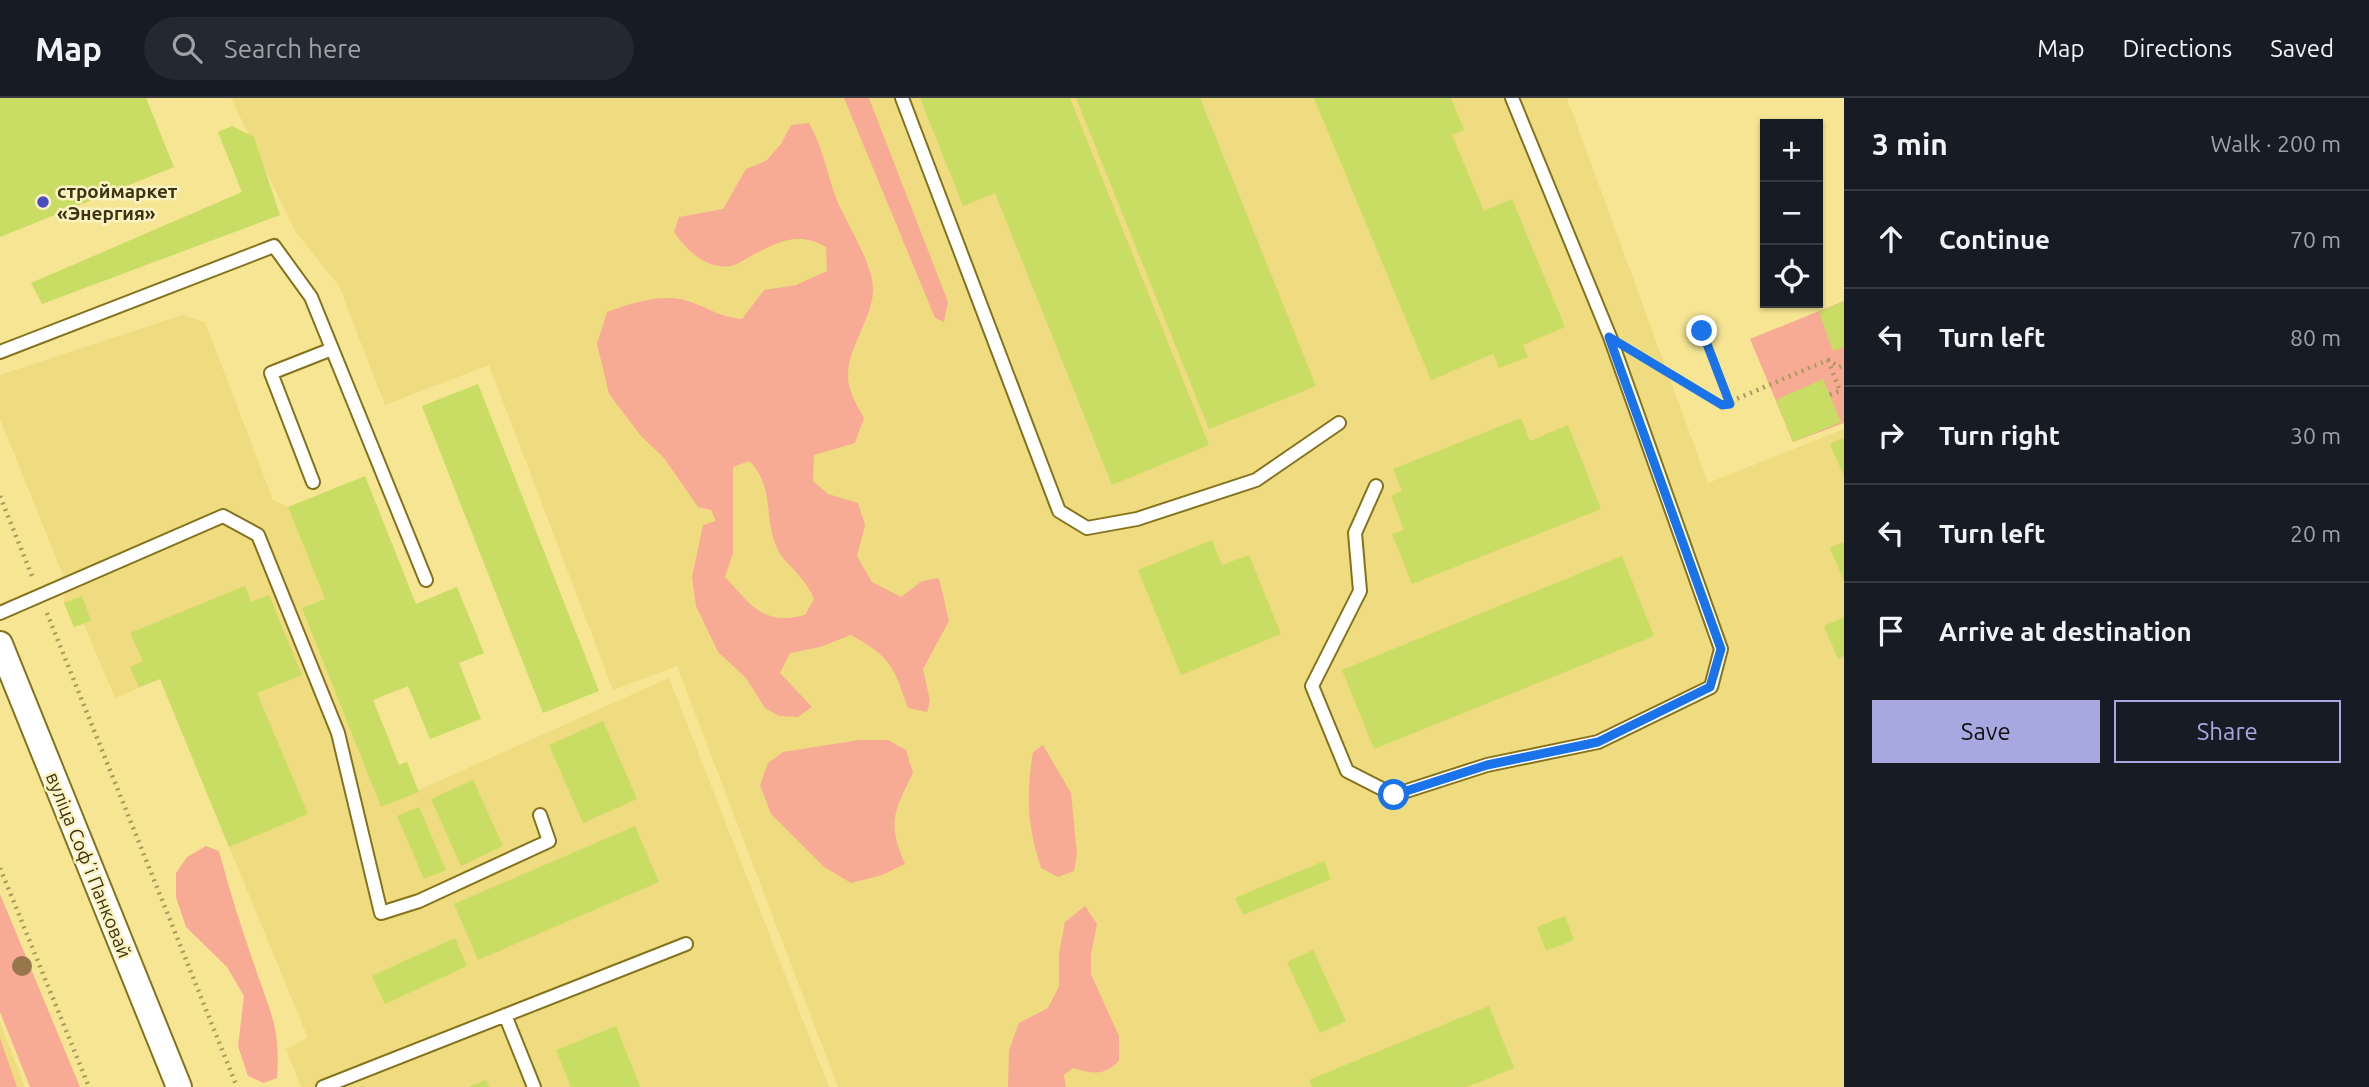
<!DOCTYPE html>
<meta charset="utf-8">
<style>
:root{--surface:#171b24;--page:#242831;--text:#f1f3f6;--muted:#9ea1a6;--line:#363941;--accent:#a7a8df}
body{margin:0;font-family:Ubuntu,sans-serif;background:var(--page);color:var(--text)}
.controls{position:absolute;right:21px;top:21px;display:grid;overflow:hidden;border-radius:0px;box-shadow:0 2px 5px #0004}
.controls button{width:63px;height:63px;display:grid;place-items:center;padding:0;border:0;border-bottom:2px solid var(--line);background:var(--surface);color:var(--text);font:35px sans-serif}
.stop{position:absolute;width:21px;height:21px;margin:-16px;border:5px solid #1a73e8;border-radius:50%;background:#fff}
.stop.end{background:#1a73e8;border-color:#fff;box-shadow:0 2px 7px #0008}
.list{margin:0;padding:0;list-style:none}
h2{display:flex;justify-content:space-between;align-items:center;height:91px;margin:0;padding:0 28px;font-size:30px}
h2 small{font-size:23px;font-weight:400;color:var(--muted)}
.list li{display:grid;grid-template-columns:46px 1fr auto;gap:21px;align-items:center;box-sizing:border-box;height:98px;padding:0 28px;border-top:2px solid var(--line)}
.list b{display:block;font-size:26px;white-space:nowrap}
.list em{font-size:23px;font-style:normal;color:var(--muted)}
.actions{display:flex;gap:14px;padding:21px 28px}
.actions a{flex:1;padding:16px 0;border:2px solid var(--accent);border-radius:0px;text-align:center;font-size:24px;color:var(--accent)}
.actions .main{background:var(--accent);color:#111}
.icon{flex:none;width:38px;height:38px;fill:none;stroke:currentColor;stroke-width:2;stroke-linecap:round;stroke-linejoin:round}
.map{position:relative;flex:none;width:1844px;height:989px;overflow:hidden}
header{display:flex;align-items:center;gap:42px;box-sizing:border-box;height:98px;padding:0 35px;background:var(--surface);border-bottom:2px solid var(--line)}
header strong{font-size:33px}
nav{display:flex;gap:38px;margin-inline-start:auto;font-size:24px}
.search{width:490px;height:63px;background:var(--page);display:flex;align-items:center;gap:18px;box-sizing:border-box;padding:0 24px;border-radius:38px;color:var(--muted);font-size:26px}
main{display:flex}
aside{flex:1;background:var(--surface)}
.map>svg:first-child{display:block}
</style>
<header>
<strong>Map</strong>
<div class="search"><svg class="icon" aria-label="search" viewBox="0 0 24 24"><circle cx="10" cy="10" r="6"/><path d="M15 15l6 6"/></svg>Search here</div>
<nav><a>Map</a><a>Directions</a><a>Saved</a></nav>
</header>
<main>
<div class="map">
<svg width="1844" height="989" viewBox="0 0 1844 989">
<rect width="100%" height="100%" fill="#f6e593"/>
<!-- built -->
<path fill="#efdb80" d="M231,0h1336l141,385 136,-54v658h-1006l-161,-421 -64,24 -124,-325 -104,40 -46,-119 -44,-55z
M182,217l23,7 68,178 15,7 37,92 56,208 288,-129 160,409h-528l-15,-38 22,-11 -148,-359 -45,19 -31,-74 -10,3 -10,-24 -1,-28 -63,-156v-44z
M0,925l25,64h-25z"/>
<!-- green -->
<path fill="#f8ab94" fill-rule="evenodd" d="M844,0h25l79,204 -4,20 -9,-4z
M809,25c15,26 18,53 29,80 10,22 37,65 35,89 -2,32 -33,65 -23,97 3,10 9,20 14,29l-9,25 -41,12 -1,26 15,13 30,9 7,22 -8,31 15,26 29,15 21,-16 17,-3 10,43 -26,48 7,32 -3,11 -19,-4c-15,-44 -17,-50 -57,-73l-31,12 -30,6 -10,20 32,34 -14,10 -19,-1 -14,-8 -19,-30 -28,-26 -22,-46 -4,-29 11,-52 13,-4 -5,-11 -13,-3 -34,-49 -23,-22 -32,-42 -12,-50 10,-32c28,-10 60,-21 89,-8 21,8 22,12 46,15l22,-29 32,-5 31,-14 -1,-24c-28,-16 -48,-5 -75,9 -6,3 -14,9 -20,10 -24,4 -45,-16 -57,-34l5,-15 44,-8 23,-40 20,-8 15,-17 10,-19zM749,363c25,23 15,56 27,85 8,19 28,28 38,53l-9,16c-42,11 -53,-9 -80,-38l8,-24v-86z
M1844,203v122l-51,19 -43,-103z
M859,642h29l18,10 7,23c-19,39 -26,49 -8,91l-23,11 -31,8 -27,-16 -53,-53 -11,-29 8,-22 15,-11z
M1043,647l28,48 6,61 -3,17 -16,6 -17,-9c-14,-43 -15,-72 -8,-116z
M206,748l13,5c10,38 22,76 35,113 15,46 27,62 23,114l-13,5 -16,-7 -10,-30 6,-50 -17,-29 -41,-40 -10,-30v-24l11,-16z
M0,796l80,193h-50l-30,-75z
M1085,808l12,18 -6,30v20l28,62v25c-15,15 -26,13 -46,7l-9,7 2,12h-58l1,-37 10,-27 29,-15 11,-22v-33l6,-31z
M0,940l17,49h-17z"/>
<!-- building -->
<path fill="#c9dc63" d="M0,0h146l28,69 -174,70z
M920,0h150l139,347 -97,40 -117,-292 -32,13z
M1076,0h124l116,288 -107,43z
M1314,0h137l13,32 -12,5 32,76 28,-12 53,128 -42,18 5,12 -29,11 -6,-14 -62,26z
M232,28l22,11 26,78 -238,89 -11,-21 211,-91 -24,-60z
M1844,203v46l-11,4 -14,-39z
M1823,281l18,43 -48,20 -17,-42z
M478,286l121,307 -56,22 -121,-307z
M1521,320l9,23 38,-16 33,84 -189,75 -20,-50 12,-4 -13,-34 11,-5 -9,-22z
M1844,340v38l-14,-32z
M365,378l51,128 41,-17 27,66 -25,10 22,56 -51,20 -22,-53 -35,14 26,65 8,-3 12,30 -38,15 -79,-199 23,-9 -37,-92z
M1212,442l10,25 27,-10 32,79 -100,41 -43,-105z
M1844,444v39l-14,-33z
M1622,458l32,80 -280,113 -32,-79z
M245,488l6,16 18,-7 33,80 -45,18 51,121 -79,33 -69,-168 -21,8 -9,-20 13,-6 -13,-28z
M82,498l9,25 -17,6 -10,-24z
M1844,519v39l-6,3 -14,-33z
M603,623l34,78 -54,24 -34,-78z
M473,682l30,66 -42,20 -30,-67z
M419,709l27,63 -22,9 -27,-63z
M635,728l24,56 -181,78 -24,-56z
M1324,763l7,18 -88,36 -8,-17z
M1565,818l9,24 -28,11 -9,-24z
M455,840l12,28 -82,38 -13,-28z
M1313,852l33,71 -26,12 -33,-71z
M1489,908l25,62 -47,19h-155l-3,-7z
M616,928l24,61h-69l-15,-37z
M486,982l3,7h-20z"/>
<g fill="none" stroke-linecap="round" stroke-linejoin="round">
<!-- service casing -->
<g stroke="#84731c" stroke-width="16">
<path id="service" d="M902,0l157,413 28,17 50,-9 119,-39 83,-57
M0,254l274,-106 37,51 115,283
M313,384l-42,-109 61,-24
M1376,388l-21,47 5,58 -48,95 35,85 47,24 93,-30 111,-23 113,-55 10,-38 -111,-312 -98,-239
M0,515l223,-97 35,19 80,198 43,180 38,-12 130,-60 -9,-26
M505,917l29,72
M323,989l363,-143"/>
</g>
<!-- minor casing -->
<g stroke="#84731c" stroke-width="28">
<path id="minor" d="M0,546l179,443"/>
</g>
<!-- path -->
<path stroke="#a89b5d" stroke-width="4.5" stroke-dasharray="2 5" stroke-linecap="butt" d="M1702,233l28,73
M1640,258l82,49 106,-45 11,7 5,-2
M1828,262l12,31 -11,4
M0,398l32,80
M47,515l190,474
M0,770l89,219"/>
<!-- service -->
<use href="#service" stroke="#fff" stroke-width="12"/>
<!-- minor -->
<use href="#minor" stroke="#fff" stroke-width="24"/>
</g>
<!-- trees -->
<circle fill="#96764a" cx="22" cy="868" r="10"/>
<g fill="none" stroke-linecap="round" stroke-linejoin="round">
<!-- route -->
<path stroke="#1a73e8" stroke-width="9" d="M1394,697l93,-30 111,-23 112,-55 11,-38 -112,-312 113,68 8,-1 -28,-73"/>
</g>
<!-- markers -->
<circle fill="#4c4dc3" stroke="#fcf2c2" stroke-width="2.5" cx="43" cy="104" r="7"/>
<g text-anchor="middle" stroke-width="5" stroke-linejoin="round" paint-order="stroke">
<!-- poi labels -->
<g font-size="19" font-weight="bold" fill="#3b3412" stroke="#fcf2c2" text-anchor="start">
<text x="57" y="100">строймаркет<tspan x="57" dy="22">«Энергия»</tspan></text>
</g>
<!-- street labels -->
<g font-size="19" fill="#3b3412" stroke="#fcf2c2">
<text transform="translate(89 767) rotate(68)" y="7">вуліца Софʼі Панковай</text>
</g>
</g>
</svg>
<div class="controls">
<button>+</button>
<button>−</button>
<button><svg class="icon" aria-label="locate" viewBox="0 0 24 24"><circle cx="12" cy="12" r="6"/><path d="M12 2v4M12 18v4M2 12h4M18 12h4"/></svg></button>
</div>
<div class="stop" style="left:1394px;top:697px"></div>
<div class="stop end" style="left:1702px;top:233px"></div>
</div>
<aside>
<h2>3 min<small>Walk · 200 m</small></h2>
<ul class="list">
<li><svg class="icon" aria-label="ahead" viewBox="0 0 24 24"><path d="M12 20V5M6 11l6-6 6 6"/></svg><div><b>Continue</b></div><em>70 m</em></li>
<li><svg class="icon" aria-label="left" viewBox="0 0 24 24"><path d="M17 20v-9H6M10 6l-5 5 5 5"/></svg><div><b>Turn left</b></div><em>80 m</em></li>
<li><svg class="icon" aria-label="right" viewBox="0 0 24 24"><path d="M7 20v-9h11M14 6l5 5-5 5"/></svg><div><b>Turn right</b></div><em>30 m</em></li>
<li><svg class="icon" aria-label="left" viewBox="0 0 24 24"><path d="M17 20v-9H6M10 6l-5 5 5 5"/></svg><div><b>Turn left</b></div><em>20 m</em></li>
<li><svg class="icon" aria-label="arrive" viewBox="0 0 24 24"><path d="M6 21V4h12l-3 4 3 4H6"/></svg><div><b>Arrive at destination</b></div></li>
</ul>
<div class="actions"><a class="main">Save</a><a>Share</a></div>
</aside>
</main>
